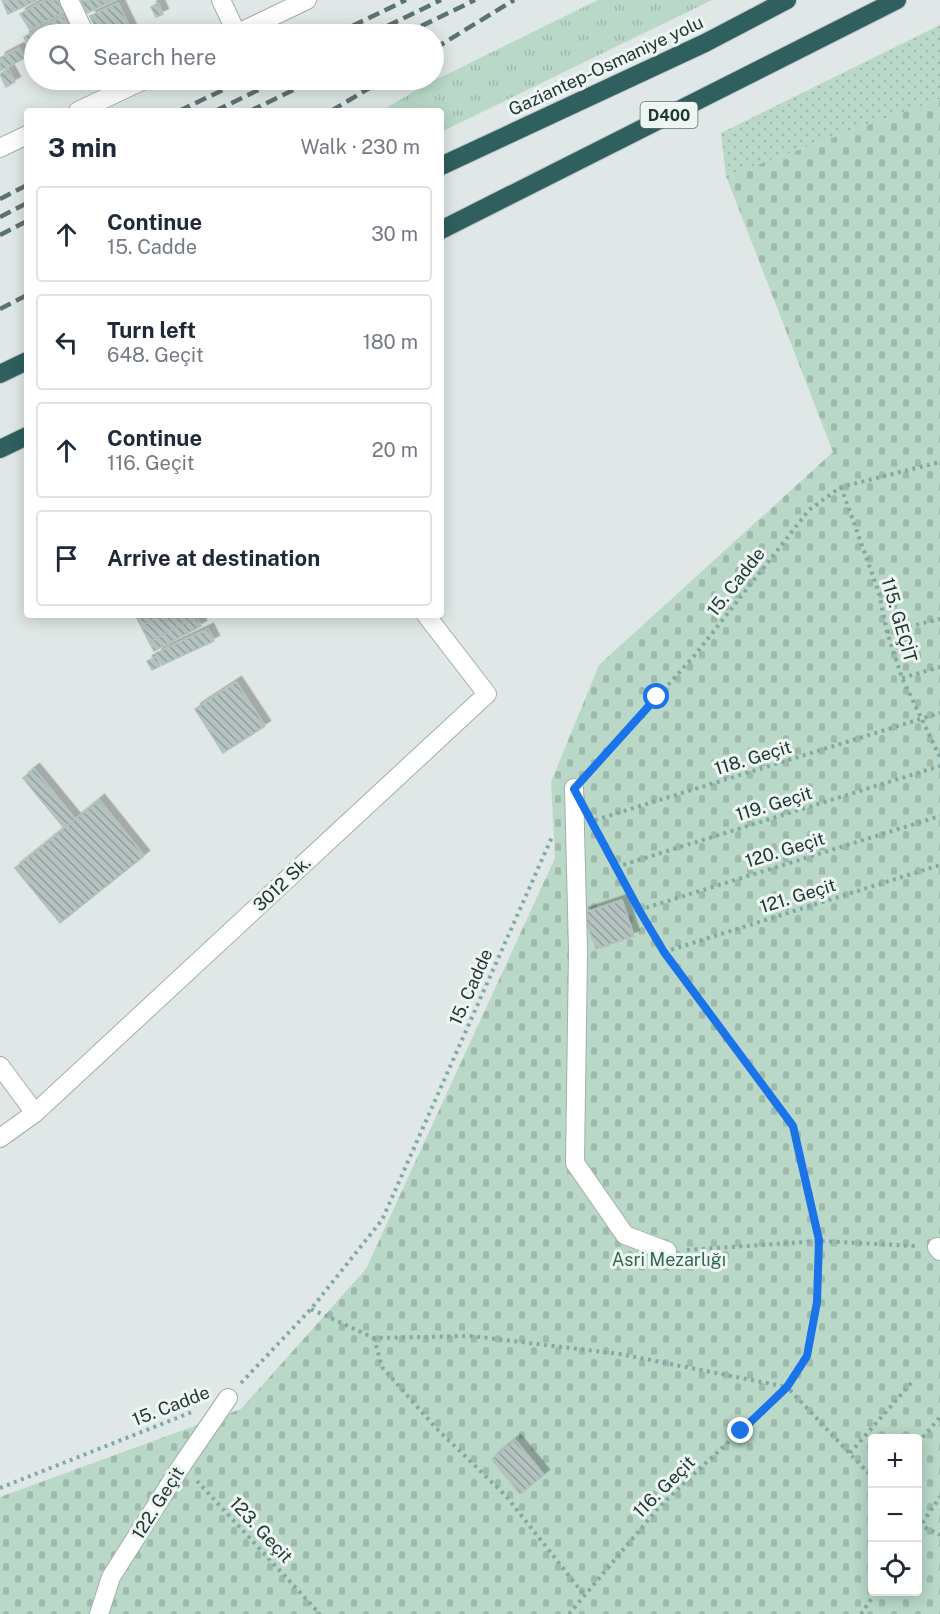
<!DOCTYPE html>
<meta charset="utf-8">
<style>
:root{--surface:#fff;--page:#f6f6f7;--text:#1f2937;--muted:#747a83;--line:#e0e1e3}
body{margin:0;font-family:"Public Sans",sans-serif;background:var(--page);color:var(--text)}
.controls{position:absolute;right:18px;bottom:18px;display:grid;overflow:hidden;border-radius:6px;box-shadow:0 3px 15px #0003}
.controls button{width:54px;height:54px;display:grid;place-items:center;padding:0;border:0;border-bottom:2px solid var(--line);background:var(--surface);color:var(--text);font:30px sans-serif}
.stop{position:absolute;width:18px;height:18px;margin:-14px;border:4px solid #1a73e8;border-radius:50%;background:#fff}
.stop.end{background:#1a73e8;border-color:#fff;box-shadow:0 2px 6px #0008}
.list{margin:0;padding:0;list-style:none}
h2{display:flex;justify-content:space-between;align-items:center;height:78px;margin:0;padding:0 24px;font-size:26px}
h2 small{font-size:20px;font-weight:400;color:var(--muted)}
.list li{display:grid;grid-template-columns:39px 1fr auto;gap:18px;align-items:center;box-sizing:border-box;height:96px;margin:0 12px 12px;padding:0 12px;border:2px solid var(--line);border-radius:6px}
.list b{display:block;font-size:22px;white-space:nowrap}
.list p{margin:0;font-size:20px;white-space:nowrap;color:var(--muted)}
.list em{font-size:20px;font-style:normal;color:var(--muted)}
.icon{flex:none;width:33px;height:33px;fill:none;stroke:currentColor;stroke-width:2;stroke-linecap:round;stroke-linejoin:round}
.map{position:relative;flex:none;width:940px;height:1614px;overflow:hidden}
.search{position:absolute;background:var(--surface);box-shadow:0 3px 15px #0003;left:24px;top:24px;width:420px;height:66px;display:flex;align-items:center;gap:15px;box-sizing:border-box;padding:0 21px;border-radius:33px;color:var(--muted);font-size:22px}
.panel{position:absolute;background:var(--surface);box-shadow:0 3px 15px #0003;left:24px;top:108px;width:420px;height:510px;border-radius:6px}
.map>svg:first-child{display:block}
</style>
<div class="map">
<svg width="940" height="1614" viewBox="0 0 940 1614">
<defs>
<pattern id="grass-tufts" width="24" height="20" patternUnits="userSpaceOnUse" patternTransform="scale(1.5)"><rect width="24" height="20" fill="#b9d8c8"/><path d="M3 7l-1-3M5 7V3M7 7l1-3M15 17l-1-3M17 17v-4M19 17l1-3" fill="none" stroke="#9fbaac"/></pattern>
<pattern id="cemetery-stones" width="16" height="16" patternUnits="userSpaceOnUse" patternTransform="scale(1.5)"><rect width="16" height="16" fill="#b9d8c8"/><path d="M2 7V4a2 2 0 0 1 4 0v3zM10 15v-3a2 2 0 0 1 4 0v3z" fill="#9fbaac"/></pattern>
<pattern id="park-dots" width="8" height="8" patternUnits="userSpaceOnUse" patternTransform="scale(1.5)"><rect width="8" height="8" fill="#b9d8c8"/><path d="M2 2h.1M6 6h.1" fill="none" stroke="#9fbaac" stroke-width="1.8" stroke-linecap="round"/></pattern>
<pattern id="building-back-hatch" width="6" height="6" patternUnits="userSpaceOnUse" patternTransform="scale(1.5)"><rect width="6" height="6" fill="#b4c3c0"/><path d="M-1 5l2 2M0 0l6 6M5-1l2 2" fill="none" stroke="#929f9d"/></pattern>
<filter id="shadow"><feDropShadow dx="5.5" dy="-5.5" stdDeviation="0" flood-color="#0004"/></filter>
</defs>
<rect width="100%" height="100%" fill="#dfe8e6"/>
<!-- grass -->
<path fill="url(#grass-tufts)" d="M598,0h114l-271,132v-21h-60l42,-25z"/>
<!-- cemetery -->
<path fill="url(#cemetery-stones)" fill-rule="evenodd" d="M940,99v1515h-940v-117l241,-88 125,-140 189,-411 -4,-76 48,-117 234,-213 -107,-276zM872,1438h46v154h-46z"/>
<!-- park -->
<path fill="url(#park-dots)" d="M940,25v74l-214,77 -5,-43z"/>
<!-- building -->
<path fill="url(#building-back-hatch)" stroke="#b2c1be" stroke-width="1.5" filter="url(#shadow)" d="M2,0h35l-29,14z
M45,0h12l7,12 -34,18 -10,-16z
M81,0h33l-27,13z
M118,3l15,31h-34l-9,-18z
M158,3l5,11 -7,3 -5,-10z
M63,16l10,18h-39v23l-10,-20z
M19,48l6,10 -25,13v-13z
M8,69l7,13 -9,5 -6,-13z
M135,615h27l-21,11z
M162,615h33l1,2 -47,25 -8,-16z
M196,617l5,9 -47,25 -5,-9z
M208,629l6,12 -52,24 -6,-12z
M156,657l4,9 -8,4 -5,-9z
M236,682l29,44 -42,27 -28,-44z
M34,769l41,50 -11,9 -41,-50z
M99,800l45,56 -84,67 -45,-55z
M622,900l12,36 -38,13 -13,-36z
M515,1440l29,35 -24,19 -28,-35z"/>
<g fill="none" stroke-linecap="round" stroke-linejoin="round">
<!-- minor casing -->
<g stroke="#a2afad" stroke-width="20">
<path id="minor" d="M69,0l16,34
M221,0l16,34
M236,34l71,-34
M78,111l66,-31
M0,148l27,-13
M574,788l4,163 -3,212 50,72 42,16
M0,1066l35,47
M0,1138l35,-25 452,-419 -61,-79
M937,1247l3,4
M99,1614l12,-37 71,-112 46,-67"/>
</g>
<!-- highway casing -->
<g stroke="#bcc3c2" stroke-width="20">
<path id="highway" d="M441,166l264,-123 82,-43
M441,230l456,-230
M0,374l27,-13
M0,449l27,-13"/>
</g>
<!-- path -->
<path stroke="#82a9a5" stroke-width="4" stroke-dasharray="3 4.5" stroke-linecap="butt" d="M841,487l38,106 8,39 15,46 38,79
M887,632l53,-13
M902,678l38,-11
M588,774l107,-119 114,-145 32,-23 99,-25
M595,820l345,-107
M597,831l42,79 25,42 129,174 26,115 -2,61 -10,54 -20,31 85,90
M616,867l324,-101
M639,910l301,-94
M664,952l276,-87
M687,1250l132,-9 97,5
M311,1309l63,29 97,-2 149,18 167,33
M374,1338l8,29 54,61 70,68 79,100
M241,1383l70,-74 71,-89 170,-383
M918,1443l22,-26
M850,1453l63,-72
M197,1481l123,133
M0,1488l192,-76
M918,1524l22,11
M918,1529l22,-32
M569,1614l91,-108 127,-119
M861,1614l15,-22"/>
<!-- minor -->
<use href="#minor" stroke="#fff" stroke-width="18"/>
<!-- highway -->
<use href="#highway" stroke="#305f60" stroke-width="18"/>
<!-- rail -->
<path stroke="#5c7271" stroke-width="4.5" stroke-dasharray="12 6" stroke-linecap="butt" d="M336,34l70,-34
M371,34l70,-34
M405,34l70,-34
M434,49l80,-49
M179,111l65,-31
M215,111l64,-31
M250,111l64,-31
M331,111l52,-31
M0,199l27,-14
M0,217l27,-14
M0,235l27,-14
M0,309l27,-14"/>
</g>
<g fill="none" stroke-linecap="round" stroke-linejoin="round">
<!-- route -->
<path stroke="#1a73e8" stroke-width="8" d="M657,697l-83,92 65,121 25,42 129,174 26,114 -2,62 -10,54 -20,31 -46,44"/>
</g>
<g text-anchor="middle" stroke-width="6" stroke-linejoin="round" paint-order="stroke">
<!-- shield labels -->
<rect fill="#eef6f3" stroke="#5e706e" stroke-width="1.5" x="640.5" y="102" width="57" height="26" rx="4.5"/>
<g font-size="16" font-weight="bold" fill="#213735">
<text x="669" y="121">D400</text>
</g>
<!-- street labels -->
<g font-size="18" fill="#213735" stroke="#eef6f3">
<text transform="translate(606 66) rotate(-25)" y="6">Gaziantep-Osmaniye yolu</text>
<text transform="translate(736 582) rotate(-52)" y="6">15. Cadde</text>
<text transform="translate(899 620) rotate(74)" y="6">115. GEÇİT</text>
<text transform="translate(753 758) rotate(-17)" y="6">118. Geçit</text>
<text transform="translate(774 804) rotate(-17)" y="6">119. Geçit</text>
<text transform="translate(785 850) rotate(-17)" y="6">120. Geçit</text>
<text transform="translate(282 884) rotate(-43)" y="6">3012 Sk.</text>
<text transform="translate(798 896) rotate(-17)" y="6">121. Geçit</text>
<text transform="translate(471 987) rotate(-66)" y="6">15. Cadde</text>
<text transform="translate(171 1406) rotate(-21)" y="6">15. Cadde</text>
<text transform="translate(664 1487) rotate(-45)" y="6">116. Geçit</text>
<text transform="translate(158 1503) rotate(-58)" y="6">122. Geçit</text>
<text transform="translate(261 1530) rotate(47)" y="6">123. Geçit</text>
</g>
<!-- park labels -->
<g font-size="18" fill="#306952" stroke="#eef6f3">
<text x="669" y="1266">Asri Mezarlığı</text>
</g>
</g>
</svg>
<div class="controls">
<button>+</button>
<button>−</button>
<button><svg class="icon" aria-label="locate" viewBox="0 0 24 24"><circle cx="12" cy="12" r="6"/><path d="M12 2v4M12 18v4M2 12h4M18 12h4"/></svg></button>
</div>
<div class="stop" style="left:657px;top:697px"></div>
<div class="stop end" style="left:741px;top:1431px"></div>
<div class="search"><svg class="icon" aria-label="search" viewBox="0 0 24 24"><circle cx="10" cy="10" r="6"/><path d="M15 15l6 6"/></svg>Search here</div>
<section class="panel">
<h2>3 min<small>Walk · 230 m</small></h2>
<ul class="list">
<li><svg class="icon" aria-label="ahead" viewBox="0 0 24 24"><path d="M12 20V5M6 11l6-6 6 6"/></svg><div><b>Continue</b><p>15. Cadde</p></div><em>30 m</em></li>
<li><svg class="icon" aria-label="left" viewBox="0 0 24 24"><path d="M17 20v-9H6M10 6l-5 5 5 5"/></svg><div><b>Turn left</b><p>648. Geçit</p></div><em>180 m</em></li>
<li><svg class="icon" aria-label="ahead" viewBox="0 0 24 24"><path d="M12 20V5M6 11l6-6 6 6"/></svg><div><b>Continue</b><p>116. Geçit</p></div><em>20 m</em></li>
<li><svg class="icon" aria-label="arrive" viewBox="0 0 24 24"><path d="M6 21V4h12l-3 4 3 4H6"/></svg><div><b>Arrive at destination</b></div></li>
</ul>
</section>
</div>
